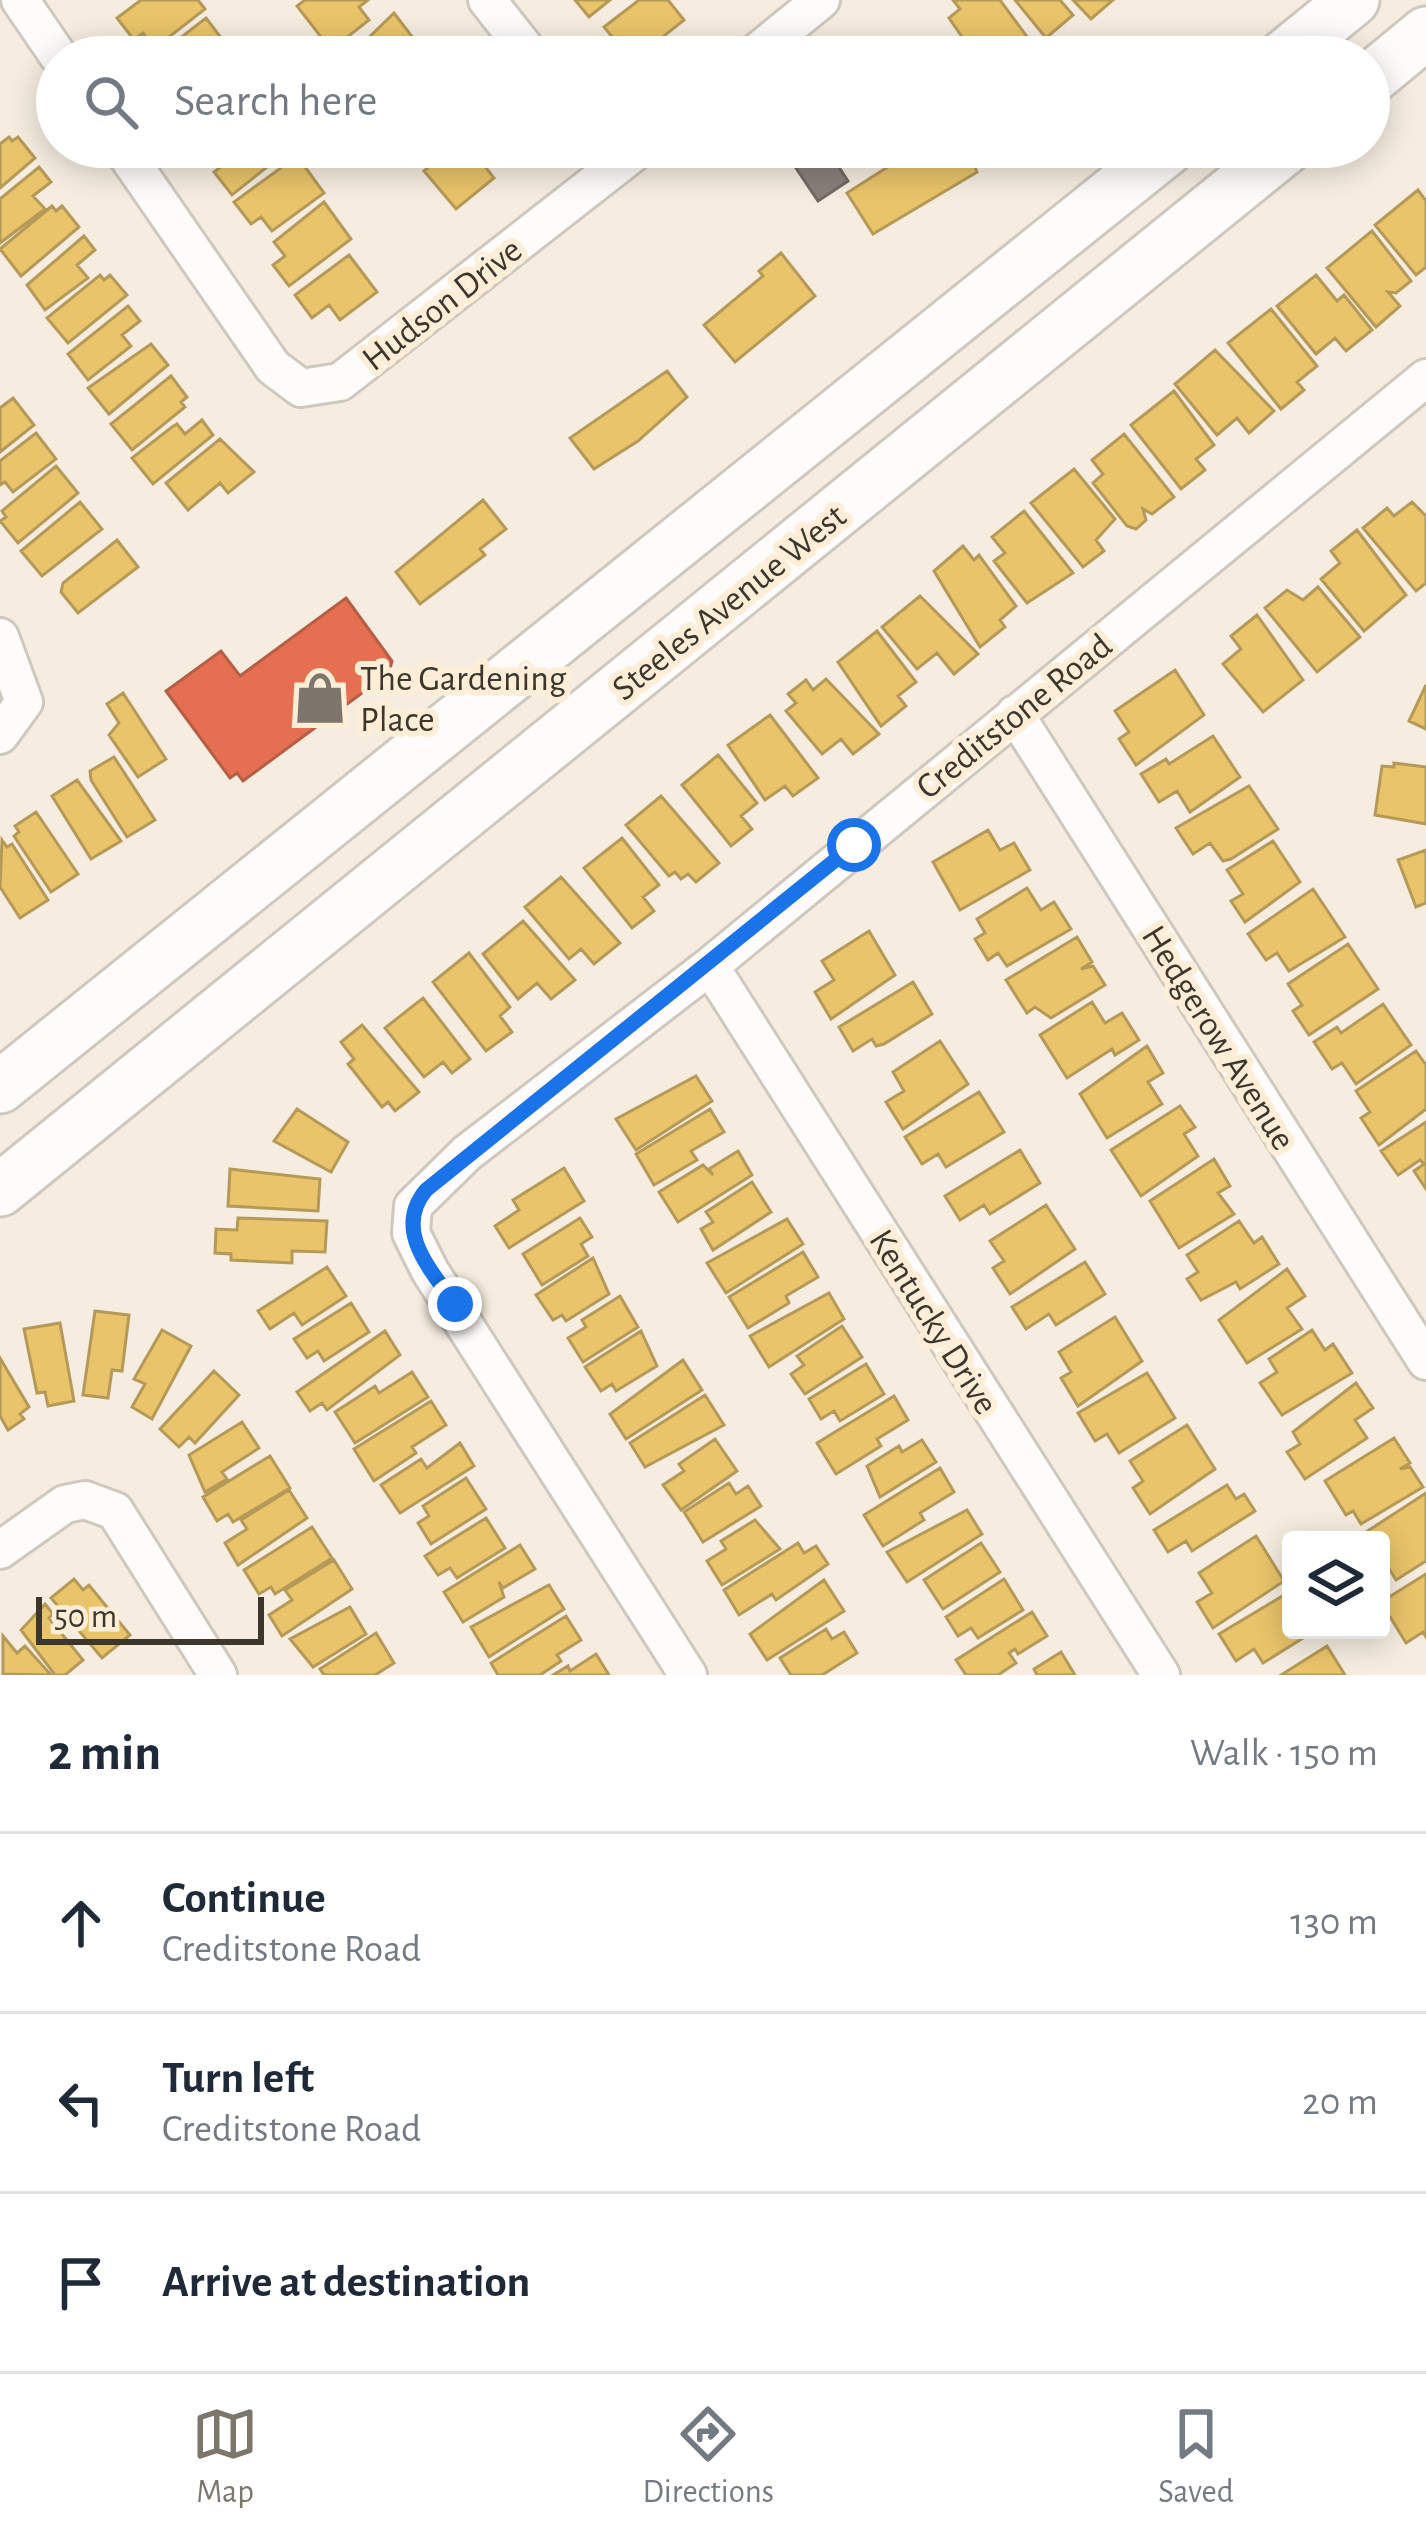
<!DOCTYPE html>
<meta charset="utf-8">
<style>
:root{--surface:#fff;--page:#f2f2f3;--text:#1f2937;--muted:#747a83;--line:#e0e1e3;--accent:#7d766c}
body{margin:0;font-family:"Alegreya Sans",sans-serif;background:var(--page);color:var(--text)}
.controls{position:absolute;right:36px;bottom:36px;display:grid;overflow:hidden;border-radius:12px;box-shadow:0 6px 30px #0003}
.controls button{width:108px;height:108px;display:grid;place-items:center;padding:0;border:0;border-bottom:3px solid var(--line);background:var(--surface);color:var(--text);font:60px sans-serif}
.scale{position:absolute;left:36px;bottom:30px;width:228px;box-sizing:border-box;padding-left:12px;border:6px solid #3c362d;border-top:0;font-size:33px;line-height:42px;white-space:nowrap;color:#3c362d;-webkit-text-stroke:9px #feeed8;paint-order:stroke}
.stop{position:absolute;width:36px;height:36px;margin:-27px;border:9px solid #1a73e8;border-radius:50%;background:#fff}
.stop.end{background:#1a73e8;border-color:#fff;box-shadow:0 3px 12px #0008}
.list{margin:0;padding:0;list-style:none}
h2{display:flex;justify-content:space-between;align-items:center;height:156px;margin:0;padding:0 48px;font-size:51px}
h2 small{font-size:39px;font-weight:400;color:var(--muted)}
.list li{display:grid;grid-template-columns:78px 1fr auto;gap:36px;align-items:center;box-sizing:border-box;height:180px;padding:0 48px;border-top:3px solid var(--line)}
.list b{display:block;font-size:45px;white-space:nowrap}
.list p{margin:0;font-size:39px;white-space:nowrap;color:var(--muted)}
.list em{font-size:39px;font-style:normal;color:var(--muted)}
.icon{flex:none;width:66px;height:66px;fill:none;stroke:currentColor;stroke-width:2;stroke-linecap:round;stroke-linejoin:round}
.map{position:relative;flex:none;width:1426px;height:1675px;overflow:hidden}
.search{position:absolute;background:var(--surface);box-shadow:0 6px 30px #0003;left:36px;right:36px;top:36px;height:132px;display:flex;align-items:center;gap:30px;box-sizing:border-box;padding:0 42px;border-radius:66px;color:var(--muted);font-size:45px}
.sheet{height:696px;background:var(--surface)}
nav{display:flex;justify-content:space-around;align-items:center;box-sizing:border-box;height:168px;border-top:3px solid var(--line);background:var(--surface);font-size:33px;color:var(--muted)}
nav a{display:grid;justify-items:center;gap:6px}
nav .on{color:var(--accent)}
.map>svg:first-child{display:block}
</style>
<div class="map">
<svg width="1426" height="1675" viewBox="0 0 1426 1675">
<rect width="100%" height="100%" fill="#f6ede0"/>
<!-- homes -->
<path fill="#e9c46a" stroke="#b59958" stroke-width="3" d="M141,0h57l7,9 -50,39 -12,-15 -9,7 -17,-22z
M305,0h63l-9,7 10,13 -38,30 -34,-44z
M575,0h35l-21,17z
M639,0h29l16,20 -40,32 -8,-10 -12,9 -20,-24z
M953,0h47l42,57h-66l-27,-39 11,-9z
M1015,0h45l13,15 -27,23z
M1073,0h40l-22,19z
M394,13l19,25 -9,6 10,13h-65z
M206,18l28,37 -78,2 10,-8z
M9,137l3,4 6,-4 17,21 -35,30v-44z
M222,147h70l-60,48 -18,-23 17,-13z
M452,147h45l-17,13 14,18 -38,31 -32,-38z
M919,147h76l4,5 -24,15 2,5 -104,62 -26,-41z
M297,156l27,37 -52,38 -11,-14 -10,7 -17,-22z
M39,167l12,15 -18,14 12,13 -45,34v-44z
M1418,190l8,11v66l-10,8 -41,-50z
M324,202l27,37 -62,47 -16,-21 12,-9 -11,-14z
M52,206l4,5 6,-5 17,21 -58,49 -21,-27z
M1372,231l39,50 -15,12 -8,-1 12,14 -24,21 -49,-59z
M84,236l11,14 -18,15 11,13 -43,32 -18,-25z
M781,253l34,43 -80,66 -31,-37 59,-49 -4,-5z
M349,255l28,37 -37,28 -11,-15 -17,13 -17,-23z
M100,275l4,5 6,-5 17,20 -59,48 -21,-25z
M1316,275l21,26 7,-6 28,35 -26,21 -11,-13 -19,16 -39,-48z
M128,306l12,15 -18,14 9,11 -43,34 -20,-26z
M1271,309l46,57 -20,16 7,8 -23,19 -53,-66z
M151,344l17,21 -59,49 -21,-26z
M1215,350l59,61 -25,22 -12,-15 -20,17 -42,-51z
M667,371l20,26 -49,44 -44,28 -24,-31z
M171,376l16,21 -6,5 4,5 -53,43 -21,-26z
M1174,391l40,54 -18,14 9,11 -24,19 -50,-64z
M13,398l21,27 -34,27v-44z
M202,420l11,15 -60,49 -21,-26 40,-31 5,-3 8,10z
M36,433l20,26 -43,33 -8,-10 -5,3v-24z
M1124,434l50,63 -22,17 -9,-5 3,11 -10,9 -9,-3 -34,-43 10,-9 -11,-14z
M220,439l34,33 -26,21 -8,-10 -32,27 -22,-27z
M56,466l22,27 -60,50 -18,-22 6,-4 -4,-6z
M1074,469l41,50 -19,21 8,11 -21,16 -52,-64z
M483,500l23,29 -26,20 5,6 -65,49 -24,-32z
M80,502l22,27 -60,47 -21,-25z
M1412,502l14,14v67l-10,8 -53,-63 24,-20 7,8z
M1024,511l49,62 -46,30 -33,-42 11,-8 -13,-16z
M1357,530l49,65 -42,36 -43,-52 19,-16 -9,-12z
M117,540l21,27 -60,46 -17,-21 2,-9z
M963,546l11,14 5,-5 37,51 -16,14 5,7 -25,20 -46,-76z
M1318,587l42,50 -43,35 -52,-64 22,-18 16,10z
M920,596l58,58 -24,20 -17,-21 -20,16 -35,-42z
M1257,615l46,65 -40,32 -40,-48 18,-15 -10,-13z
M877,631l39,51 -18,14 8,10 -25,20 -43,-64z
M1175,670l29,45 -68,50 -17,-26 10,-7 -14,-21z
M826,679l53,55 -26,20 -12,-15 -19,15 -36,-43 10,-8 -8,-9 18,-14 7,10z
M1426,685v44l-17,-8z
M123,693l43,66 -28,18 -29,-42 10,-12 -12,-19z
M770,715l48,63 -25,18 -8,-10 -20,14 -37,-55z
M1213,736l27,41 -50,35 -13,-21 -18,11 -18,-28 25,-15 3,5z
M718,755l39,48 -16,13 11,13 -21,17 -49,-61z
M114,757l41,63 -28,17 -36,-57 -1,-9z
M1394,763l32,4v57l-51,-9 7,-49 12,1z
M77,780l44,61 -30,18 -39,-63z
M1249,786l29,43 -47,30 -8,2 -13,-18 -17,11 -17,-26z
M661,796l58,67 -23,19 -8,-8 -7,5 -6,-7 -6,4 -43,-51z
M36,812l42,62 -27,18 -37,-56 5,-4 -4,-6z
M988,830l12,20 14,-7 16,27 -70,40 -27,-48z
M622,838l37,47 -16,12 11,14 -22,17 -48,-60z
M2,840l5,7 5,-3 36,56 -28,18 -20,-31z
M1273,841l27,41 -55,40 -14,-21 12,-7 -16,-24z
M1426,850v53l-10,4 -18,-47z
M561,877l59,66 -26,21 -13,-15 -12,10 -44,-52z
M1027,888l14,22 13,-8 17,27 -64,37 -9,-13 -10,7 -13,-21 10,-6 -8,-14z
M1313,889l32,48 -56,34 -12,-18 -11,7 -18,-26z
M523,921l52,59 -24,19 -14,-16 -19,16 -35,-45z
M869,931l26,44 -64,44 -16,-27 19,-12 -12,-19z
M1077,937l15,25 -11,7 12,-3 12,19 -54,33 -16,-11 -8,6 -21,-33z
M1348,944l30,45 -69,46 -16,-24 9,-6 -14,-21z
M469,953l41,54 -10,9 12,16 -26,19 -53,-69z
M913,982l19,32 -48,30 -8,2 -4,-7 -19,12 -14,-24z
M423,998l47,61 -18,14 -9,-11 -19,15 -39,-49z
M1092,1002l13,21 17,-10 17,27 -24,15 -3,-6 -45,29 -27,-43z
M1383,1004l28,41 -55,39 -14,-21 -10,6 -18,-27 23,-15 4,6z
M362,1025l57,67 -24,19 -7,-9 -6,5 -34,-43 6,-5 -13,-17z
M940,1041l28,43 -65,45 -17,-27 18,-11 -11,-19z
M1147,1046l16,27 -15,9 14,22 -55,34 -27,-44z
M1416,1051l10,14v44l-47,36 -18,-27 9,-6 -14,-21z
M696,1076l16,25 -76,49 -20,-31z
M979,1092l25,40 -58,35 -8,-13 -16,10 -17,-27z
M1180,1106l15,21 -11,7 14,22 -57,40 -30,-46z
M297,1109l51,33 -17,30 -57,-31z
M710,1109l14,23 -33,19 6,9 -43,25 -18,-31z
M1426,1122v67l-12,-18 10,-7 -4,-4 -22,15 -17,-24z
M1020,1150l20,33 -50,31 -6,-9 -24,15 -15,-24z
M738,1151l14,24 -74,47 -19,-30 44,-27 10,10 -4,-6z
M1214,1159l16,27 -12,7 16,21 -55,34 -29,-47z
M564,1168l20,33 -75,47 -14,-22 24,-16 -6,-10z
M230,1169l90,10 -2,32 -90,-5z
M752,1182l19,30 -58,38 -12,-21 12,-7 -7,-10z
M1046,1205l29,44 -65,45 -17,-26 11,-7 -14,-20z
M238,1218l89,3 -2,31 -33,-1v12l-61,-3v-6l-16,-1 1,-24 21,1z
M580,1218l12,19 -11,7 7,12 -46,29 -19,-31z
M787,1219l16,25 -77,49 -19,-30z
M1239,1221l15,22 8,-6 17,27 -39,25 -4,-7 -35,18 -14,-21 11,-7 -11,-17z
M803,1252l15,25 -32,19 3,7 -41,25 -19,-31z
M593,1258l16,36 -43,27 -4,-6 -9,5 -17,-25z
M1085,1262l20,32 -49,31 -7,-11 -23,15 -14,-22z
M327,1267l19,29 -44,29 -8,-12 -24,16 -12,-18z
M1287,1269l18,27 -18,12 15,21 -55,34 -28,-43z
M829,1293l15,26 -75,48 -19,-31z
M620,1296l18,31 -55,35 -15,-24 18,-11 -4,-7z
M351,1303l18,29 -45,29 -6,-10 -11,7 -13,-19z
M95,1311l34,4 -7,56 -10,-1 -4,28 -25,-3z
M1115,1317l27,44 -64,45 -17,-28 10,-6 -12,-20z
M60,1323l14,78 -26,5 -3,-14 -8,1 -13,-64z
M842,1326l20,31 -57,37 -14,-20 13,-9 -7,-9z
M162,1330l29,16 -39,73 -20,-12 13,-23 -11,-5z
M1312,1330l13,20 8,-6 19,29 -70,42 -22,-32 17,-11 -8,-13z
M385,1331l15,24 -73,55 -5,-7 -12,8 -13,-19z
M641,1331l16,35 -41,25 -4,-7 -11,7 -16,-24z
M0,1358l29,49 -9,7 4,5 -16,11 -8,-14z
M683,1360l19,30 -76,49 -16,-25z
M866,1364l18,30 -44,27 -6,-10 -13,8 -12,-20z
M214,1371l25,24 -44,48 -6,-6 -10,10 -19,-18z
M412,1372l16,25 -73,46 -20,-31 40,-26 4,7z
M1147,1373l28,45 -56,35 -12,-19 -12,7 -17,-28z
M1356,1383l17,25 -18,12 12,18 -62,41 -18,-27 13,-8 -7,-12z
M705,1395l19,30 -79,42 -15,-24z
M894,1396l14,24 -31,19 4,7 -45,28 -19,-31z
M431,1401l15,24 -34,22 4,6 -42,28 -20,-32z
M242,1422l17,26 -37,24 5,7 -22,13 -16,-37z
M1187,1425l28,44 -65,45 -17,-26 10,-7 -13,-20z
M1394,1438l16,25 -10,6 10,-2 13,20 -62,37 -8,-13 -7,4 -21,-34z
M715,1439l22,32 -56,39 -18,-25 21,-14 -5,-7z
M922,1440l14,22 -56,35 -13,-31 32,-20 3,6z
M460,1443l14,23 -74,47 -19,-28 40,-26 6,9z
M270,1456l20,32 -57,34 -5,-8 -11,7 -14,-24z
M940,1468l14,24 -34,21 4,7 -41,26 -19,-31z
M466,1478l20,31 -55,35 -13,-21 11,-7 -6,-10z
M729,1483l7,11 12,-8 13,20 -58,36 -19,-30z
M1227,1485l9,14 8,-5 11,17 -63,40 -6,-10 -18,11 -14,-22z
M289,1490l18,28 -69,47 -13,-22 22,-14 -6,-9z
M1426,1493v68l-30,19 -8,-13 -7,4v-31h-11l-4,-8z
M967,1510l15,24 -75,48 -20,-30z
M486,1518l19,30 -48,30 -7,-10 -12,7 -13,-19z
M755,1520l25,29 -58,36 -15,-24 19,-12 -5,-8z
M312,1527l20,31 -57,36 -4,-7 -12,7 -15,-24z
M1256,1536l28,45 -71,47 -16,-26 15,-9 -13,-20z
M798,1543l6,10 12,-7 12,18 -52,36 -4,-6 -33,21 -15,-25z
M981,1543l19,29 -57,37 -19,-29z
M520,1545l15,24 -32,19 -4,-6 5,15 -41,25 -19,-30z
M334,1560l18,29 -70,47 -13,-21 23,-15 -7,-10z
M1426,1574v63l-3,-5 -17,11 -25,-41z
M74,1579l9,11 6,-5 41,50 -28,23 -51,-60z
M1004,1579l19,31 -45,28 -7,-10 -13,8 -12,-19z
M824,1580l20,31 -77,49 -17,-26z
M549,1585l15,24 -75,48 -18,-30z
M1291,1591v39h25l-53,33 -9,-14 -18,12 -17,-27z
M45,1604l8,10 -4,4 34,42 -18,15h-10l-34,-45z
M350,1607l16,27 -53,33 -23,-28z
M1032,1612l15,24 -29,18 -3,-5 -6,4 7,10 -18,12h-32l-10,-15z
M566,1616l15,24 -24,15 4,6 -21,14h-42l-7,-12z
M826,1629l6,10 12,-7 13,21 -35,22h-31l-11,-17z
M376,1633l18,30 -19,12h-51l-4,-6z
M3,1636l14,17 8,-7 26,29 -48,-1z
M1327,1646l18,29h-64z
M1061,1652l14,23h-38l-3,-6z
M596,1654l13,21h-56l15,-9 2,5z"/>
<!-- shops -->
<path fill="#e76f51" stroke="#b45e46" stroke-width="3" d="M346,598l46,63 -3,12 -146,108 -6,-8 -7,5 -64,-87 55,-40 19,25z"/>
<!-- industry -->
<path fill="#8a817c" stroke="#736a64" stroke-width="3" d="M826,147l22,34 -30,20 -24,-36z"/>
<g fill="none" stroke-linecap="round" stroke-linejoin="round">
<!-- minor casing -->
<g stroke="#cec8be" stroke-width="42">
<path id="minor" d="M20,0l39,57
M487,0l45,57
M751,57l70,-57
M121,147l152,220 28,21 39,-6 301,-235
M0,637l24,65 -24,33
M1015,714l411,647
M710,966l451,709
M0,1550l65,-46 20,-4 30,11 103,164
M688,1675l-258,-404 -19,-38 2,-27 54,-53 243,-187 716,-588"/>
</g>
<!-- secondary casing -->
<g stroke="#cec8be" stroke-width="57">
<path id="secondary" d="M1283,57l70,-57
M1369,80l57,-47
M0,1087l1170,-940
M0,1190l1287,-1043"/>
</g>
<!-- minor -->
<use href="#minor" stroke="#fefcfa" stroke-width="36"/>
<!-- secondary -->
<use href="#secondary" stroke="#fefcfa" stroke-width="51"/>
</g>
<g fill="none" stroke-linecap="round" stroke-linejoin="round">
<!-- route -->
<path stroke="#1a73e8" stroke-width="15" d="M455,1304c-25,-35 -62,-74 -29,-114l428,-345"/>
</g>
<!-- icons -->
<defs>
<g id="shop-bare" transform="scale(4.14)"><path d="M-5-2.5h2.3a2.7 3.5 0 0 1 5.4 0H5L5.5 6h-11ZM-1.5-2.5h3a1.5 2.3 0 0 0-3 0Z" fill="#7d766c" stroke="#feeed8" stroke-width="2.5" paint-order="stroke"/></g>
</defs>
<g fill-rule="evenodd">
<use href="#shop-bare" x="320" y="698"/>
</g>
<g text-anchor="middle" stroke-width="12" stroke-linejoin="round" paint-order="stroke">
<!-- street labels -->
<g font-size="36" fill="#3c362d" stroke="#feeed8">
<text transform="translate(441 303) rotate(-38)" y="13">Hudson Drive</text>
<text transform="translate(728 601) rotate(-39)" y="13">Steeles Avenue West</text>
<text transform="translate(1013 715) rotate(-39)" y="13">Creditstone Road</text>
<text transform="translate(1220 1037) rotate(58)" y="13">Hedgerow Avenue</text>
<text transform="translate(935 1321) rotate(58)" y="13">Kentucky Drive</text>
</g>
<!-- poi labels -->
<g font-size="36" fill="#3c362d" stroke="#feeed8" text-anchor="start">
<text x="360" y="690">The Gardening<tspan x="360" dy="41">Place</tspan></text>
</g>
</g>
</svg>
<div class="controls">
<button><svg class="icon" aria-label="layers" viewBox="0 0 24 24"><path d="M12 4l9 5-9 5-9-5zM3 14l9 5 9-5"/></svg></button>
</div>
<div class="scale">50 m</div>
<div class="stop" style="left:854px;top:845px"></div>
<div class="stop end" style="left:455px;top:1304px"></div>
<div class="search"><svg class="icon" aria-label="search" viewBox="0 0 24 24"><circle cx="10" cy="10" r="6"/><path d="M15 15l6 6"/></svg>Search here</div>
</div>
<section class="sheet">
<h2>2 min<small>Walk · 150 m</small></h2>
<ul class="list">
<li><svg class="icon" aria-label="ahead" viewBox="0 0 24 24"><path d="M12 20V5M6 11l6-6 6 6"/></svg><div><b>Continue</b><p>Creditstone Road</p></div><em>130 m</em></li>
<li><svg class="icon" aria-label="left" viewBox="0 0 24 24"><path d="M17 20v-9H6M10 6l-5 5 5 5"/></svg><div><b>Turn left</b><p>Creditstone Road</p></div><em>20 m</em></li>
<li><svg class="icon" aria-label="arrive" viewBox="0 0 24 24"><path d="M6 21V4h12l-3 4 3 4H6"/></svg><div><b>Arrive at destination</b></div></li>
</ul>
</section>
<nav>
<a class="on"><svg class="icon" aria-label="map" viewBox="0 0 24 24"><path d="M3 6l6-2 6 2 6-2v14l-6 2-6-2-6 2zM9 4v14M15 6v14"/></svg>Map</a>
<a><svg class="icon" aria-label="directions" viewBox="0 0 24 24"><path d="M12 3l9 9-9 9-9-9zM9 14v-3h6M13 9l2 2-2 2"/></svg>Directions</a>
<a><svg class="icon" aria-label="saved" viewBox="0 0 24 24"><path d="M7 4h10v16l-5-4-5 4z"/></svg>Saved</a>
</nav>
